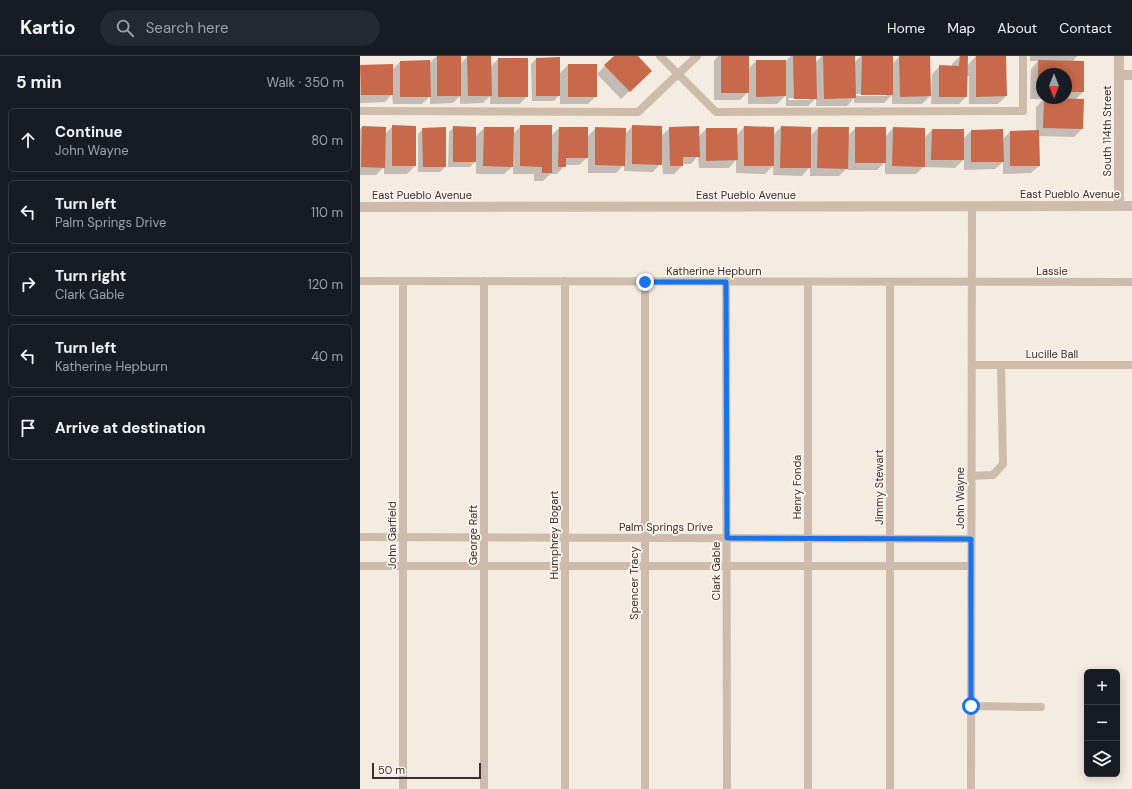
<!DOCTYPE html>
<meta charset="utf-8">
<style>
:root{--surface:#171b24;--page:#242831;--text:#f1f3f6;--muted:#9ea1a6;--line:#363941}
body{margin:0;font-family:"DM Sans",sans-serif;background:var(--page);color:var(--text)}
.controls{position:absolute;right:12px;bottom:12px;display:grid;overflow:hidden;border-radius:6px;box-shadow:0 2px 10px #0003}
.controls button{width:36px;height:36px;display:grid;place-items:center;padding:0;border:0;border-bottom:1px solid var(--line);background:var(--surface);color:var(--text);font:20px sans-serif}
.compass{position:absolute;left:676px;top:12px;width:36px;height:36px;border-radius:50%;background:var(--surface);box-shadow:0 2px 10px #0003;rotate:180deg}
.scale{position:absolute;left:12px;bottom:10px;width:109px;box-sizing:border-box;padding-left:4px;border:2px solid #3b302b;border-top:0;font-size:11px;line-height:14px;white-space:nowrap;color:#3b302b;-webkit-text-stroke:3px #fbf5ee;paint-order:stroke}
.stop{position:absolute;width:12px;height:12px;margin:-9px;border:3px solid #1a73e8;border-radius:50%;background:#fff}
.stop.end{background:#1a73e8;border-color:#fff;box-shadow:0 1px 4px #0008}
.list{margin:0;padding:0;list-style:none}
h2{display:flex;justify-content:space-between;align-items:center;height:52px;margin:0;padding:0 16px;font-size:17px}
h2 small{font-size:13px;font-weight:400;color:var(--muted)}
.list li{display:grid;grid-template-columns:26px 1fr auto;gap:12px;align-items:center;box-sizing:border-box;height:64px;margin:0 8px 8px;padding:0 8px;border:1px solid var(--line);border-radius:6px}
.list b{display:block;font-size:15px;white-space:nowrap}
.list p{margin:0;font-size:13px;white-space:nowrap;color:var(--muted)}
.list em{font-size:13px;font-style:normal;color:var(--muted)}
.icon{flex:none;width:22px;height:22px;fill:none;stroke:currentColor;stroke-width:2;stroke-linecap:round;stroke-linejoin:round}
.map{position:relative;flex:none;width:772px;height:733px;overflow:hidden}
header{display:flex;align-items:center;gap:24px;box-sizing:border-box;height:56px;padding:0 20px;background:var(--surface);border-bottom:1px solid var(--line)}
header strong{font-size:19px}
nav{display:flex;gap:22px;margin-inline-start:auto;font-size:14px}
.search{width:280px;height:36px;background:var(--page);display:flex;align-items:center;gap:10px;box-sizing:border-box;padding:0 14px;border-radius:22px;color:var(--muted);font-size:15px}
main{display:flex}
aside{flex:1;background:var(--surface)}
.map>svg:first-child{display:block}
</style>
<header>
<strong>Kartio</strong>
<div class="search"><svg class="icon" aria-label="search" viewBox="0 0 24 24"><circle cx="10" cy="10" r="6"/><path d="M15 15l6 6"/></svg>Search here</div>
<nav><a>Home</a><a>Map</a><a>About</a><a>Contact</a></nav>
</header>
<main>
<aside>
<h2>5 min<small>Walk · 350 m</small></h2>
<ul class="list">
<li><svg class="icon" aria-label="ahead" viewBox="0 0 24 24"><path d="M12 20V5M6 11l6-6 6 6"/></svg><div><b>Continue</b><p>John Wayne</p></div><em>80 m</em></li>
<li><svg class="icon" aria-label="left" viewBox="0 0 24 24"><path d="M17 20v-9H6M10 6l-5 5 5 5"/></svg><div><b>Turn left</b><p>Palm Springs Drive</p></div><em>110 m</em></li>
<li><svg class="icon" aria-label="right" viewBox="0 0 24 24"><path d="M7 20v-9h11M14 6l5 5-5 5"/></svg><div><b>Turn right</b><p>Clark Gable</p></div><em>120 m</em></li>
<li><svg class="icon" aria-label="left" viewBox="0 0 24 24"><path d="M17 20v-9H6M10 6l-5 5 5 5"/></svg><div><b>Turn left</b><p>Katherine Hepburn</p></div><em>40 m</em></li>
<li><svg class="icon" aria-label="arrive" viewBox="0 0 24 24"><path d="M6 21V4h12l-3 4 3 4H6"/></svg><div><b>Arrive at destination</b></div></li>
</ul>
</aside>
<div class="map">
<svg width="772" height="733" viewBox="0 0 772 733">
<rect width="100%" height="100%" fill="#f4ebe1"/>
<!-- shadow -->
<path fill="#0003" fill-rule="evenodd" d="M77,0h23v8l7,-7 23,10 8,-8 29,37 -7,8h-30v-8l-7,7 -23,1v-8l-7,7 -23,1v-8l-8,8h-29l-1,-10 -7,8 -25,1 1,-37 31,4 8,-8 29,-1v2z
M255,0h22l6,22 -22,21 -24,-25z
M358,0h30v13l8,-8h30l5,-5h24v7l7,-7h32v7l7,-7h31v8l8,-8h29l1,40 -8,8h-30v-9l-8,8h-30v-5l-7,8h-31v-8l-8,8h-22v-11l-9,9h-29v-12l-8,8h-26v-39zM496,38h30v2h-30zM428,42h21v2h-20z
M600,0h7v10l9,-10 30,40 -8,8h-29v-28h-2l-1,21 -7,7h-28l1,-30 8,-8 12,1v-3z
M670,0h47l-5,6 11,30 -8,8 7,29 -8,8 -36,-1 1,30 -8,7 -28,1v-12l-8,7 -31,1v-11l-9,9 -32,-1 -7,7h-31v-12l-8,8h-29v-3l-9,9h-29v-9l-8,9 -29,-1v-9l-8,8 -29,-1v-13l-7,8h-30l-1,-12 -7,8h-9v2l-8,8h-11l-1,-12 -9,10 -29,-1v-6l-8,8h-28v-16l-9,8h-14l-8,9h-7l-7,7h-9v-7h-21v-8l-9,8h-28v-13l-6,6h-22l1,-35 5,-5 21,10 9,-9 29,6 8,-8 30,10 8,-8 28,9 9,-9 28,7 9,-9 28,10 9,-8 29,8 7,-7h30v7l8,-9 29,8 8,-8 29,9 8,-8 29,8 9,-8 29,9 8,-9 31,10 8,-8 31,9 8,-8 31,9 8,-8h26v-25l8,-8h-14l1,-30 7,-8h-8zM682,18h24v24h-24z
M176,3l23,15 9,-9 28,31 -8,8h-28v-10l-6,7h-22l-1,-37z
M33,70l22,1v39l-8,8h-23v-7l-8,8h-16v-46l2,-2 22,8z
M63,73l22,38 -5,5h-22v-38z"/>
<!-- building -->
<path fill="#c8694b" d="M77,0h24v40h-24z
M107,0h24l1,40h-24z
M254,0h24l14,15 -22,21 -26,-27z
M361,0h28v37h-28z
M433,0h23l1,43h-23z
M463,0h32l1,42 -32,1z
M502,0h31v39h-32z
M539,0h31l1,40 -31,1z
M600,0h8l-1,41h-28v-32l20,1z
M616,0h30l1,40 -31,1z
M200,1v39h-24v-38z
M138,2h30v39h-30z
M70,4l1,37h-31v-36z
M396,4h30v36l-30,1z
M678,4l46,1v31h-18v-18h-24v18h-4z
M33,8v31h-32l-1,-30z
M208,8h29v33h-29z
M684,42l40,1 -1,30 -40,-1z
M32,69l24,1v40h-24z
M160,69h32v48h-10v-6l-22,-1z
M272,69l30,1v39l-30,-1z
M2,70l24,1 -1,41 -24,-1z
M93,70l23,1v35h-23z
M339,70l1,31h-17v9h-13l-1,-39z
M384,70l30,1v39h-30z
M421,70l30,1v41h-31z
M86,71v40h-23l-1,-39z
M124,71h30l-1,40 -30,-1z
M199,71h29v31h-22v9h-8z
M235,71l31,1 -1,38 -30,-1z
M458,71h31l-1,42 -31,-1z
M495,71h31v36h-31z
M533,71l32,1v39l-33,-1z
M346,72h31l1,32 -32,1z
M572,73h32v31h-33z
M643,73l1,33h-33v-32z
M679,74l1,36h-30v-35z"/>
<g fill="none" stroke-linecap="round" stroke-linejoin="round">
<!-- service -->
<path stroke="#cdbbac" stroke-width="8" d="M300,0l56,56 307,-1v-55
M0,55l278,1 59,-56
M0,225l772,1
M43,225v508
M124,225v508
M205,225v508
M285,225v508
M366,225l1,508
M448,226v507
M530,226v507
M612,309h160
M611,420l22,-1 10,-11 -2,-99
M0,481l611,2
M0,510h611
M611,650l70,1
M611,733l1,-582"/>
<!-- minor -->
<path stroke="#cdbbac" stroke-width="10" d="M759,0v150
M759,19h13
M0,151l772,-1"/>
</g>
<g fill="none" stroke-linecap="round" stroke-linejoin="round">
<!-- route -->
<path stroke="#1a73e8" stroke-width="5" d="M285,226h81l1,256 244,1v167"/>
</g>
<g text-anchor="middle" stroke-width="3.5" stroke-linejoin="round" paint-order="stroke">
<!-- street labels -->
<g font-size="11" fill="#3b302b" stroke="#fbf5ee">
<text transform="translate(747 75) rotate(-90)" y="4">South 114th Street</text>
<text x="710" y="142">East Pueblo Avenue</text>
<text x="62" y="143">East Pueblo Avenue</text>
<text x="386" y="143">East Pueblo Avenue</text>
<text x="354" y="219">Katherine Hepburn</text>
<text x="692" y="219">Lassie</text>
<text x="692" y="302">Lucille Ball</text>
<text transform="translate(437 431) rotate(-90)" y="4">Henry Fonda</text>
<text transform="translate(519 431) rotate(-90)" y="4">Jimmy Stewart</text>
<text transform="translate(600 442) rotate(-90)" y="4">John Wayne</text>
<text x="306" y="475">Palm Springs Drive</text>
<text transform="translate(32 479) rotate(-90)" y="4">John Garfield</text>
<text transform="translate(113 479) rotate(-90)" y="4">George Raft</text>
<text transform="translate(194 479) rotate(-90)" y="4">Humphrey Bogart</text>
<text transform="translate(356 515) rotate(-90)" y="4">Clark Gable</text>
<text transform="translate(274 527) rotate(-90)" y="4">Spencer Tracy</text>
</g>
</g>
</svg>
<div class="controls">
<button>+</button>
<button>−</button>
<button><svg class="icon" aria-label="layers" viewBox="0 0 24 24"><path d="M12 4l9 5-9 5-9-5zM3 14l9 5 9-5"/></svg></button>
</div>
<svg class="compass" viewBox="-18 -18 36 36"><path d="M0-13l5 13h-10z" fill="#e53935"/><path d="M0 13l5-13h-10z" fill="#9ea1a6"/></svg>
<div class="scale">50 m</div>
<div class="stop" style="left:611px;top:650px"></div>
<div class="stop end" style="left:285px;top:226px"></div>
</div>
</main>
